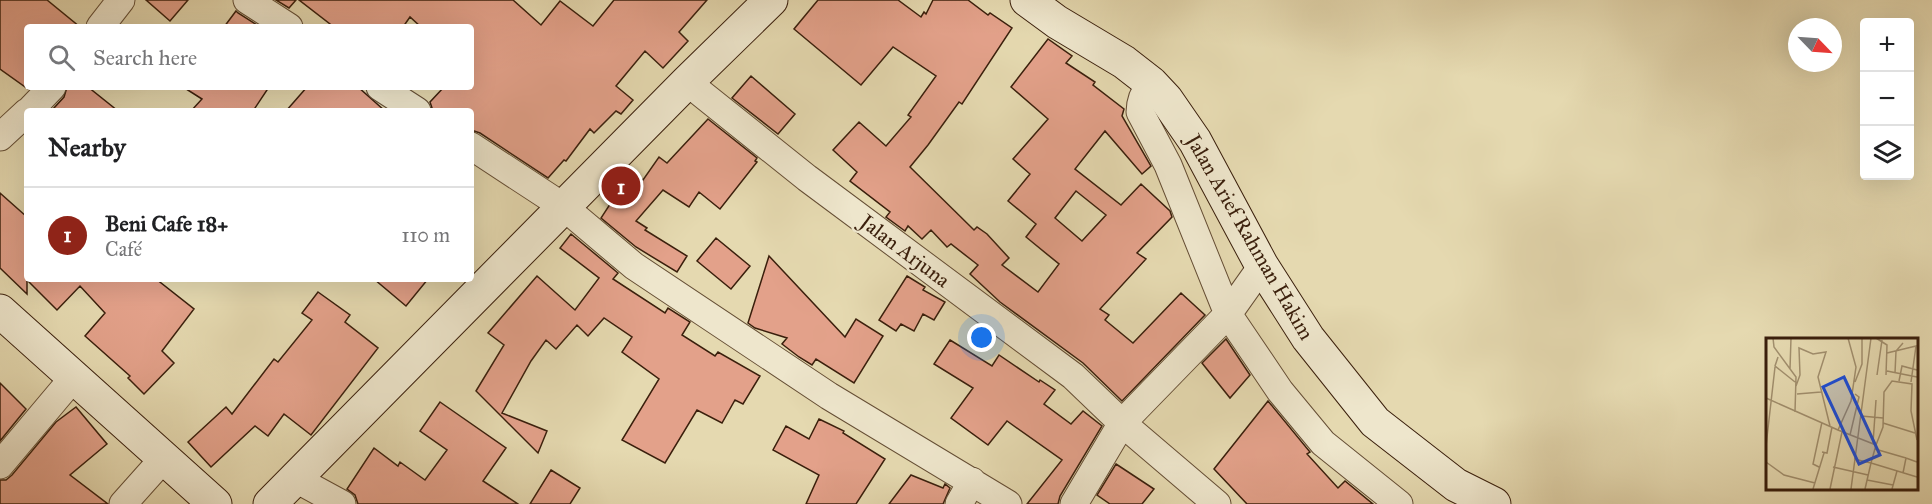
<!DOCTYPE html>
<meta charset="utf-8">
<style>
:root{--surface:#fff;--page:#f2f2f2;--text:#202124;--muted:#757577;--line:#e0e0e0;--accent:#8f2418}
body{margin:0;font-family:"IM FELL Great Primer",serif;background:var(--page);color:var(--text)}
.controls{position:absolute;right:18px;top:18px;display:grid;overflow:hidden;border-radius:6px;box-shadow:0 6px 24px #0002}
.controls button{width:54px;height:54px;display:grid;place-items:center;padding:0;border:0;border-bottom:2px solid var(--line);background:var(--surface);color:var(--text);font:30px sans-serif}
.compass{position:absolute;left:1788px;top:18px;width:54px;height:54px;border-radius:50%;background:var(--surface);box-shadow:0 6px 24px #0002;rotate:115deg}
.you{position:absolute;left:982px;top:338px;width:21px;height:21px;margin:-15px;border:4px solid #fff;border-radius:50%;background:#1a73e8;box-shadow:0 0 0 9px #1a73e833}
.badge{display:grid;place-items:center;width:39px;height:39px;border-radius:50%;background:var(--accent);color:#fff;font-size:20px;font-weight:700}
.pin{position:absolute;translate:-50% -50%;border:3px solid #fff;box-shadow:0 2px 6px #0006}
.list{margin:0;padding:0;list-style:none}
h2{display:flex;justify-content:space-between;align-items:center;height:78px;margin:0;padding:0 24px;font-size:26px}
h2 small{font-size:20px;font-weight:400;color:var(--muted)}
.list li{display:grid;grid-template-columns:39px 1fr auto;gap:18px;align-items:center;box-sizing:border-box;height:96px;padding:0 24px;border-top:2px solid var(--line)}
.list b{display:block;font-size:22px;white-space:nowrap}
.list p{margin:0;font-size:20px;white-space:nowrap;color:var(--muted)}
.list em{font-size:20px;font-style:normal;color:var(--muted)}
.icon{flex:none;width:33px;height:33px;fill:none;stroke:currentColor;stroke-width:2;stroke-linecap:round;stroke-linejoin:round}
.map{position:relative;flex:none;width:1932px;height:504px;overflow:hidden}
.search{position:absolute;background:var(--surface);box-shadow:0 6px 24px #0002;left:24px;top:24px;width:450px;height:66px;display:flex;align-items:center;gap:15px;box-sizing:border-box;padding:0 21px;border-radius:6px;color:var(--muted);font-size:22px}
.panel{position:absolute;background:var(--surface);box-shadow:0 6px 24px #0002;left:24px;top:108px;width:450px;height:174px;border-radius:6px}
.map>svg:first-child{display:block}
</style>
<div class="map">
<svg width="1932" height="504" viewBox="0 0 1932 504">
<rect width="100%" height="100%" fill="#e5d9b0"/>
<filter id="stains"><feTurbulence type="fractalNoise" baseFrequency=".00333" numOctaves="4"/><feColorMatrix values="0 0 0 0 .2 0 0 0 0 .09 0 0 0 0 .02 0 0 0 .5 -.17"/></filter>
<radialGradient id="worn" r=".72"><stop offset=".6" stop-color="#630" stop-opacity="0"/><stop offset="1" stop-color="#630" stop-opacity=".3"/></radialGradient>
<!-- building -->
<path fill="#e3a18a" stroke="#3a1f0c" stroke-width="1.5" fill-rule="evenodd" d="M0,0h47l33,27h-53v60h3l-2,2 -28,-20z
M146,0h42l-18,21z
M276,0h20l-7,8z
M299,0h214l28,25 19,-24 33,25 21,-26h93l-28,32 9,9 -25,27 -18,-17 -29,35 17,14 -12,14 -5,-3 -22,22 -4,-4 -24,32 -2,-1 -16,18 -68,-45 -9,-3v-19h-38l-3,-9 14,-15h27v-60h-50l-11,-10 -7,10h-69z
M818,0h80l23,17 3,-5 2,2 7,-14h35l20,15 2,-2 22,15 -50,76 -3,-2 -31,43 -18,22 64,63 3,-3 10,7 22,24 -7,7 36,27 21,-28 -33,-27 10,-13 -28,-23 22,-27 -17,-15 35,-40 -37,-32 37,-48 24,17 -6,7 29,19 -2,3 31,24 -2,7 29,50 -9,8 -37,-43 -30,38 46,36 20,-21 29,27 2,6 -35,36 9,6 -46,50 9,6 -4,5 28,23 48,-50 24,22 -83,86 -39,-38 -83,-61 -30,-28 8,-9 -27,-21 -4,3 -16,-17 -9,9 -14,-13 -3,5 -19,-14 4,-5 -40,-31 7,-9 -24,-22 26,-28 27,24 25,-29 -3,-2 28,-39 -43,-29 -32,38 -67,-56zM1076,191l30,24 -24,26 -27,-23z
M236,11l2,2 22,14h-36z
M751,76l44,38 -17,20 -46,-36z
M67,87h21l30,24h-60l-4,-3 10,-11z
M183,87h86l-16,24h-62l11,-12z
M307,87h51l27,24h-99z
M708,119l49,39 -2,3 2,1 -37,47 -21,-17 -10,15 -26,-17 -27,31 11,7 -2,2 42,26 -10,16 -41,-25 -35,-29 15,-23 -6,-3 18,-23 15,11 16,-23 8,6z
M0,193l27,24v62h129l38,30 -32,42 12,12 -30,31 -16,-16 2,-2 -45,-40 20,-23 -25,-27 -23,24 -30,-30v14l-27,-26z
M571,234l47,39 -5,6 52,34 3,-5 22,14 -8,13 33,21 3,-4 42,24 -17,28 -8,-4 -13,23 -25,-13 -32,53 -43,-23 37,-61 -37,-27 10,-15 -28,-19 -16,18 -11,-11 -21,24 -10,-9 -15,21 -29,52 45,18 -9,22 -62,-62 28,-46 -16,-12 49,-57 38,34 24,-32 -39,-30z
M716,238l34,28 -19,23 -34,-28z
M769,256l76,81 11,-18 27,17 -29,47 -38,-24 -4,6 -13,-8 -17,-13 5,-6 -32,-10 -7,-5z
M907,276l18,11 -2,3 22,12 -11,18 -11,-6 -9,17 -13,-7 -5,7 -17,-11z
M374,279h54l-22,27z
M318,292l32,23 -5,7 33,26 -67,87 -27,-21 -16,22 -13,-10 -44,41 -23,-25 38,-35 6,7 42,-55 4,3 34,-42 -10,-7z
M1226,339l24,36 -20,23 -28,-35z
M950,340l42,26 7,-11 40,27 1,-2 15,10 -11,14 27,20 12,-13 19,15 -42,70 -2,8h-31l35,-44 -55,-39 -19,24 -37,-27 22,-30 -39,-24z
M0,383l26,26 -26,32z
M1268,401l42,51 -3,2 31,34 7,-7 28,23h-126l-33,-35z
M440,402l66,46 -23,33 35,23h-160l-3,-9 -8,-6 27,-41 24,18 2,-4 25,18 22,-30 -27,-19z
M76,407l31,37 -37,31 38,29h-108v-24h6l6,-5 44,-53z
M819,419l25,12 -1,2 42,26 -29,45h-50l13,-29 -46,-25 13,-24 23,13z
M1116,464l38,25 -12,15h-32l-13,-9z
M551,470l29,18 -10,16h-40z
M911,475l32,13 2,-4 5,4 -7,16h-54z"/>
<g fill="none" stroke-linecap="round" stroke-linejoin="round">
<!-- minor casing -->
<g stroke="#654e35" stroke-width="29">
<path id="minor" d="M247,0l42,27
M100,27l21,-27
M687,82l120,96 266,198 49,47 95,81
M1151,83c-7,9 -11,17 -11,29l28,53 60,149 52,77 43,52 76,61
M380,87l37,24
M29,111l23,-24
M0,137l27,-25
M471,146l93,61 70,59 195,130 179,108
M0,465l74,-88
M296,479l46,25
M123,504l41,-46
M959,504l13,-23
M1074,504l48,-81 106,-109 34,-48"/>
</g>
<!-- secondary casing -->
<g stroke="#3a1f0c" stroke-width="35">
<path id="secondary" d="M1027,0l30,22 67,40 27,21 15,16 29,42 67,125 46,72 67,84 81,63 38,19
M0,311l215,193
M270,504l417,-422 84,-82"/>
</g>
<!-- minor -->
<use href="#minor" stroke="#eee6cc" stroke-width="27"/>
<!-- secondary -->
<use href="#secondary" stroke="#eee6cc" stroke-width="33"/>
</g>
<g text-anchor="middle" stroke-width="5" stroke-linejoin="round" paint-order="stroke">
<!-- street labels -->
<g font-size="21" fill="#3a1f0c" stroke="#eee6cc">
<text transform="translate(1250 237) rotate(60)" y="7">Jalan Arief Rahman Hakim</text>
<text transform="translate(905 251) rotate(37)" y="7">Jalan Arjuna</text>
</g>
</g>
<!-- overview -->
<g transform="translate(1766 338)">
<rect width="152" height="152" fill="#e5d9b0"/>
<path fill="none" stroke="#a18f6e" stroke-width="1.5" d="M7,0l1,9 22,30 -1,35M82,0l8,29 -5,34 -13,29 38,15 -5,18 46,14M110,0l11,7 -1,30M121,15l29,-7 -5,36M12,19l-3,9 20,16M24,31l1,-31M121,33l30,6M129,35l1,-22 7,-8M111,37l5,-35M133,43l3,-15 15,4M89,44l7,-18v-26M30,48l4,-11 -1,-27 14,6 13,-2 -8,25 12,49M31,56l24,-2M0,60l72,32M95,78l22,2M117,85l32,10M84,97l9,-38 -4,-3M107,105l3,-43M110,107l7,-18 1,-35 8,-11 20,3 -1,27 6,29M0,108l9,-79M109,111l31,9M56,114l5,1 5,-26M88,121l17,4 -6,26M0,124l18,13 31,8M53,129l-6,-3 9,-42M67,129l35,8M137,135l3,-15 11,4M101,142l26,5M47,151l11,-36M64,151l12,-57M85,151l20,-151M126,151l5,-18"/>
<path fill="#1d4ed8" fill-opacity="0.15" stroke="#1d4ed8" stroke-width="3" d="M78,39l36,78 -21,9 -36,-77z"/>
<rect width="152" height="152" fill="none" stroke="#3a1f0c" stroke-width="3"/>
</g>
<rect width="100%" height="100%" filter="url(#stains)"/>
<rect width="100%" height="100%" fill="url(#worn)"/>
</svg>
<div class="controls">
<button>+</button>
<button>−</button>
<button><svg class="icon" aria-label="layers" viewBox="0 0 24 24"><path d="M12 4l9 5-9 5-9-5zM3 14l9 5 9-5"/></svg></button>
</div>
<svg class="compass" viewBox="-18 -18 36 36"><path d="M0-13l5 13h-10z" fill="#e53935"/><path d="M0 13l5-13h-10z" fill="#757577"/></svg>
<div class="you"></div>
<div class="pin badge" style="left:621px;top:186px">1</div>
<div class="search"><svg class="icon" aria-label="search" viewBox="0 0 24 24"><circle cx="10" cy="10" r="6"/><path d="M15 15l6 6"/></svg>Search here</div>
<section class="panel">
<h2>Nearby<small></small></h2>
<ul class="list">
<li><span class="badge">1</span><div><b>Beni Cafe 18+</b><p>Café</p></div><em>110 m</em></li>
</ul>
</section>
</div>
